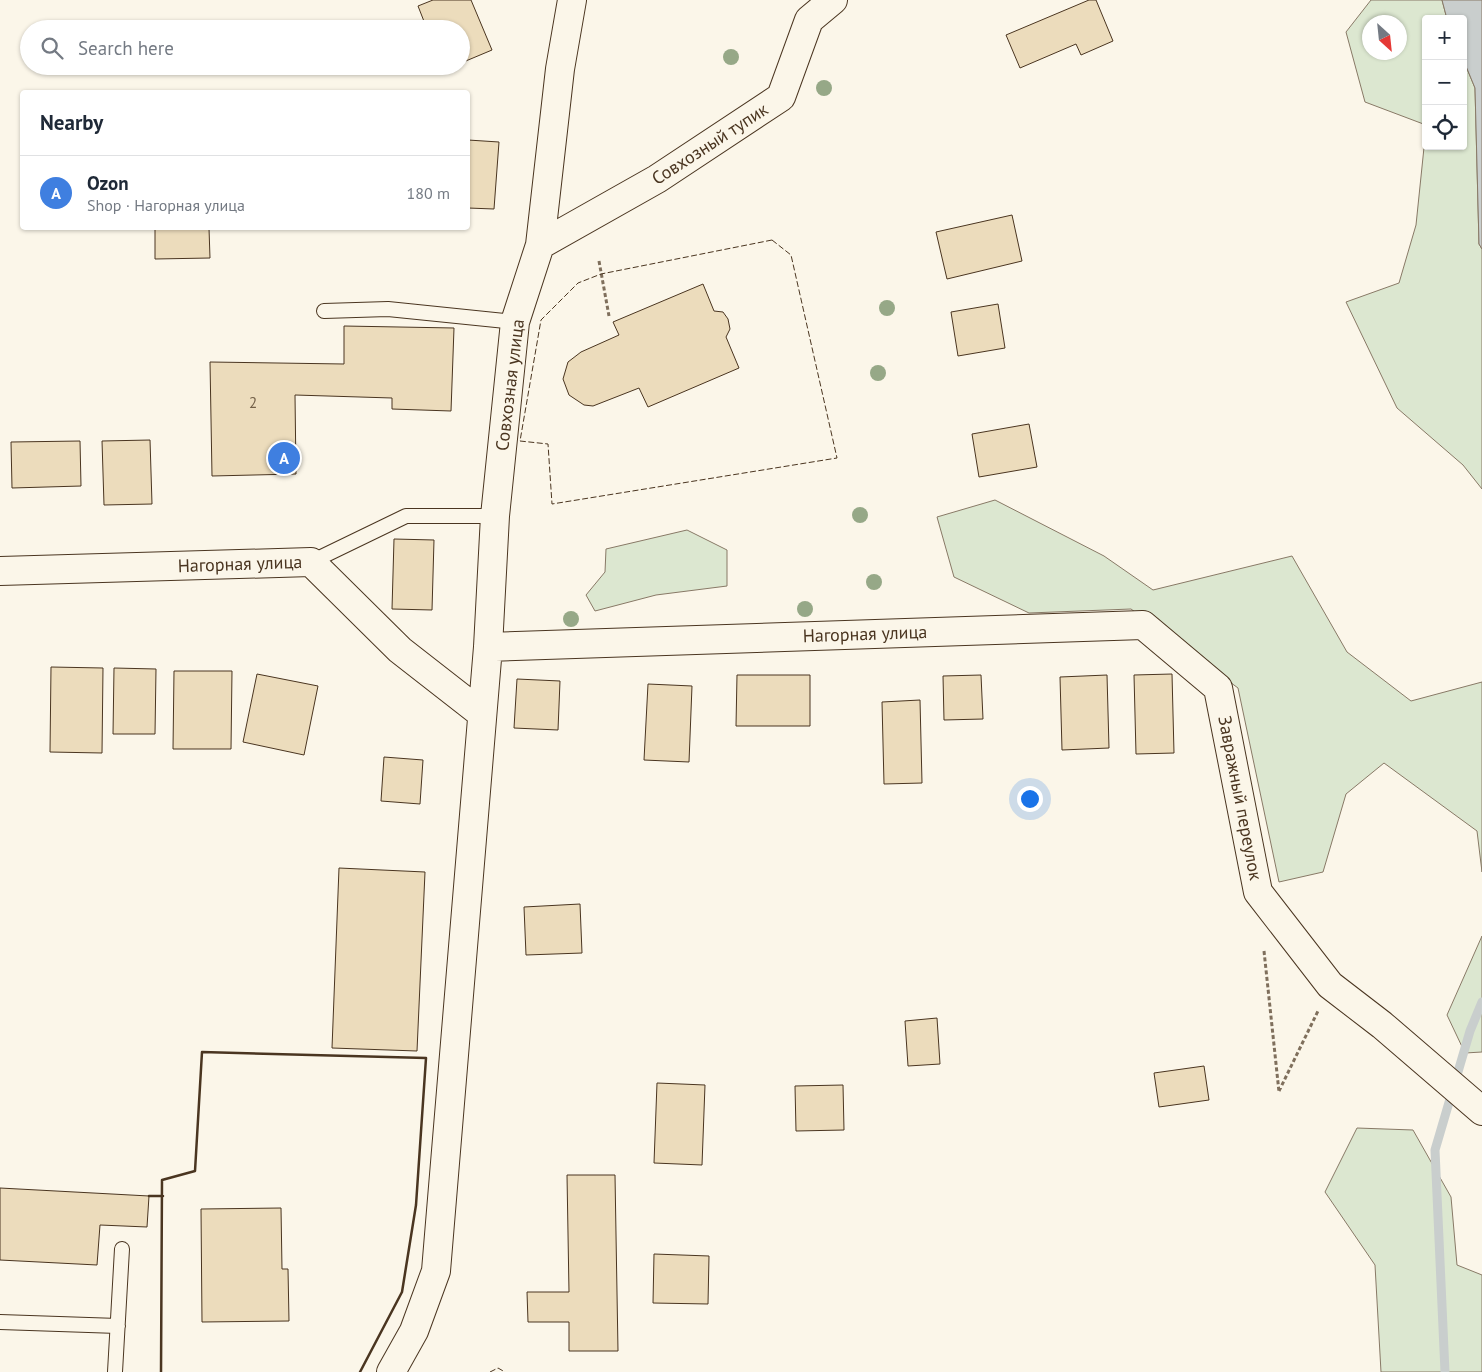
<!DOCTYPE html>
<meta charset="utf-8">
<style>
:root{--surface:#fff;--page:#f2f2f3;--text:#1f2937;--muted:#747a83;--line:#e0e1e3;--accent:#7c3aed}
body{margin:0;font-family:"PT Sans",sans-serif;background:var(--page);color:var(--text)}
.controls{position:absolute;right:15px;top:15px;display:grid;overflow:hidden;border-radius:5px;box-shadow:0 1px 4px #0004}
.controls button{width:45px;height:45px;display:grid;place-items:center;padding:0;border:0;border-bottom:1px solid var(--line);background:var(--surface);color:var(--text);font:25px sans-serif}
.compass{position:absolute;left:1362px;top:15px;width:45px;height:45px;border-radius:50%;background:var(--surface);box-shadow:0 1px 4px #0004;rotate:153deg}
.you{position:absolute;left:1029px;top:798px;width:18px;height:18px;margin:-12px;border:4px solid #fff;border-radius:50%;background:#1a73e8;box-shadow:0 0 0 8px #1a73e833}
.badge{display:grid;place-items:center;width:32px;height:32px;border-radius:50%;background:var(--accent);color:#fff;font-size:16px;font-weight:700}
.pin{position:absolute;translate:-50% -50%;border:2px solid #fff;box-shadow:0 1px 5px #0006}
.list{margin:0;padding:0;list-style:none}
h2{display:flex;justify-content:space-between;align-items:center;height:65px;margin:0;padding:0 20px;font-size:21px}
h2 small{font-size:16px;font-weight:400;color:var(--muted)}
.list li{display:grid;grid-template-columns:32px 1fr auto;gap:15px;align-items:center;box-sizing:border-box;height:75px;padding:0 20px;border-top:1px solid var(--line)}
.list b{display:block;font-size:19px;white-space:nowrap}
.list p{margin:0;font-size:16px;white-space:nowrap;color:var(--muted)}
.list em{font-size:16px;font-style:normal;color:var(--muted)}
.icon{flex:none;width:28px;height:28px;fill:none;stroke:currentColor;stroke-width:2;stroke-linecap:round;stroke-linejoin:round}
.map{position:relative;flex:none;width:1482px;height:1372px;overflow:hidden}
.search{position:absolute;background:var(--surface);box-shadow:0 1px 4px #0004;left:20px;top:20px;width:450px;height:55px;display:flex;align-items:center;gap:12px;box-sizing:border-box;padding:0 18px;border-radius:28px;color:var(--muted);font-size:19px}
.panel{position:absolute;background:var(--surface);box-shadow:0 1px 4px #0004;left:20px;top:90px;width:450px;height:140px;border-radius:5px}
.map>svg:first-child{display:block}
</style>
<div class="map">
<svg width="1482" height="1372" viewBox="0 0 1482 1372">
<rect width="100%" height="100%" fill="#fbf6e9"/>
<!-- green -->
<path fill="#dce7d0" stroke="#887966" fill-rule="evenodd" d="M1371,0h71l5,19h-21v106l-61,-23 -19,-70zM1370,22h30v30h-30z
M1463,59l12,29 4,156 3,5v240l-19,-24 -66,-57 -51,-106 53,-19 17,-58 10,-97v18h37z
M995,500l109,56 49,34 139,-34 55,96 64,49 71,-19v190l-5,-41 -93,-68 -38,31 -23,78 -44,10 -41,-194 -107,-79 -102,4 -75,-36 -17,-60z
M687,530l40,20v36l-71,9 -61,16 -9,-16 19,-23 1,-23z
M1482,936v116l-17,1 -18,-38z
M1357,1128l56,2 38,67 6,68 25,10v97h-101l-6,-107 -50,-73z"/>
<!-- water -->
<path fill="#c9cecd" stroke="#887966" d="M1442,0h40v249l-3,-5 -4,-156 -12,-29v-40h-16z"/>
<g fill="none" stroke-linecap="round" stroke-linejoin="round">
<!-- stream -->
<path stroke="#c9cecd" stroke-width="9" d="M1445,1372l-10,-222 35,-119 12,-29"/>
</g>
<!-- building -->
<path fill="#ecdcbc" stroke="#4a3520" d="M433,0h38l21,50 -31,13v-34h-34l-9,-23z
M1089,0h7l17,41 -32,14 -5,-11 -56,24 -14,-33z
M468,140l31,2 -5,67 -26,-1z
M1012,215l10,46 -75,18 -11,-47z
M155,228h54l1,30 -55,1z
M703,284l11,27 9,1 5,7 2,10 -4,8 13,31 -91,39 -9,-19 -46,18 -9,-1 -15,-10 -6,-16 5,-17 13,-10 38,-17 -6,-13z
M998,304l7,44 -47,8 -7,-44z
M344,326l110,2 -3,83 -59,-2v-11l-97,-3 1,79 -84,2 -2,-114 134,2z
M1029,424l8,43 -58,10 -7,-43z
M150,440l2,64 -48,1 -2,-64z
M80,441l1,45 -69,2 -1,-46z
M394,539l40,1 -2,70 -40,-1z
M51,667l52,1 -1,85 -52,-1z
M114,668l42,1 -1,65h-42z
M174,671h58l-1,78h-58z
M257,674l61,12 -14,69 -61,-13z
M1172,674l2,79 -38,1 -2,-79z
M737,675h73v51h-74z
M981,675l2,44 -39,1 -1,-44z
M1107,675l2,73 -47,2 -2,-73z
M517,679l43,2 -2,49 -44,-2z
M648,684l44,2 -3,76 -45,-2z
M920,700l2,83 -38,1 -2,-82z
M384,757l39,3 -3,44 -39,-3z
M339,868l86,4 -8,179 -85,-3z
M580,904l2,49 -56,2 -2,-48z
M937,1018l3,46 -32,2 -3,-45z
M1204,1066l5,34 -50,7 -5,-34z
M657,1083l48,2 -3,80 -48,-2z
M843,1085l1,45 -48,1 -1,-45z
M567,1175h48l3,176h-49v-29h-41l-1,-30h42z
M0,1188l149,8 -2,31 -47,-2 -3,40 -97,-5z
M281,1208l1,61h6l1,52 -87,1 -1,-113z
M654,1254l55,2 -1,48 -55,-1z"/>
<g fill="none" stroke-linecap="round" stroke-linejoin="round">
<!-- service casing -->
<g stroke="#4a3520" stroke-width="16">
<path id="service" d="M324,311l64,-2 127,13
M311,562l95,-46h89
M0,1322l118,4
M115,1372l7,-123"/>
</g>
<!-- minor casing -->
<g stroke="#4a3520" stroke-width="30">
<path id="minor" d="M540,245l117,-66 124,-82 28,-77 24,-20
M0,571l311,-9 89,88 82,64
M488,647l655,-22 75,63 40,204 72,93 52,40 100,86
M391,1372l23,-41 22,-60 52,-624 7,-131 20,-194 25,-77 20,-176 12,-69"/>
</g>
<!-- path -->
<path stroke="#7f6f5c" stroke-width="3" stroke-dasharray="4 2.5" stroke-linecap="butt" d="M599,261l10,55
M1264,951l15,141
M1279,1091l39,-80"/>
<!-- service -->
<use href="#service" stroke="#fbf6e9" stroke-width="14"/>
<!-- minor -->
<use href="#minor" stroke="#fbf6e9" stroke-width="28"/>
<!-- fence -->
<path stroke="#4a3520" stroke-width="1" stroke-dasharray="6 2.5" stroke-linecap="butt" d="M772,240l19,15 46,203 -285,46 -4,-60 -28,-3 21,-121 37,-37 23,-9z
M490,1372l8,-4 7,4"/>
<!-- wall -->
<path stroke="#4a3520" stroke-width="2.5" d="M149,1196h14
M161,1372l1,-192 33,-9 7,-119 224,6 -10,147 -14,87 -42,80"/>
</g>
<!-- trees -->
<g fill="#96a887">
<circle cx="731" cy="57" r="8"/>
<circle cx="824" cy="88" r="8"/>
<circle cx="887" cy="308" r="8"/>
<circle cx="878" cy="373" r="8"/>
<circle cx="860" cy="515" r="8"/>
<circle cx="874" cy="582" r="8"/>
<circle cx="805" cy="609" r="8"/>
<circle cx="571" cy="619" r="8"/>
</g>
<g text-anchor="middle" stroke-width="4" stroke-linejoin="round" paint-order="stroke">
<!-- number labels -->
<g font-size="15" fill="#725f47">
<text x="253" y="408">2</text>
</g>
<!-- street labels -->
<g font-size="18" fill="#4a3520" stroke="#fbf6e9">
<text transform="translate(710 144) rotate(-33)" y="6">Совхозный тупик</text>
<text transform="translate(510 385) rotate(-83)" y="6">Совхозная улица</text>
<text transform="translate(240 564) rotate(-2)" y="6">Нагорная улица</text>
<text transform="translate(865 634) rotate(-2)" y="6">Нагорная улица</text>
<text transform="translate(1240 798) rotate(79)" y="6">Завражный переулок</text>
</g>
</g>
</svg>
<div class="controls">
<button>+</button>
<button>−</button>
<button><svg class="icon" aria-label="locate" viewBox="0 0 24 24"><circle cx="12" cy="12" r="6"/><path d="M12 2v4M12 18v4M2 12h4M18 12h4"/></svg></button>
</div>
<svg class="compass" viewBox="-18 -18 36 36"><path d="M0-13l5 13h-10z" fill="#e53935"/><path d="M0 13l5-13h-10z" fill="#747a83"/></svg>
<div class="you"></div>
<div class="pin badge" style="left:284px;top:458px;background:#3f7fe0">A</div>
<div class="search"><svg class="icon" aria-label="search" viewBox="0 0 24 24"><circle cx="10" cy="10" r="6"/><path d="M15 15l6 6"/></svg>Search here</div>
<section class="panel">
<h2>Nearby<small></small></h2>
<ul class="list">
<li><span class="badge" style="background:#3f7fe0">A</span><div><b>Ozon</b><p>Shop · Нагорная улица</p></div><em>180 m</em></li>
</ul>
</section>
</div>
